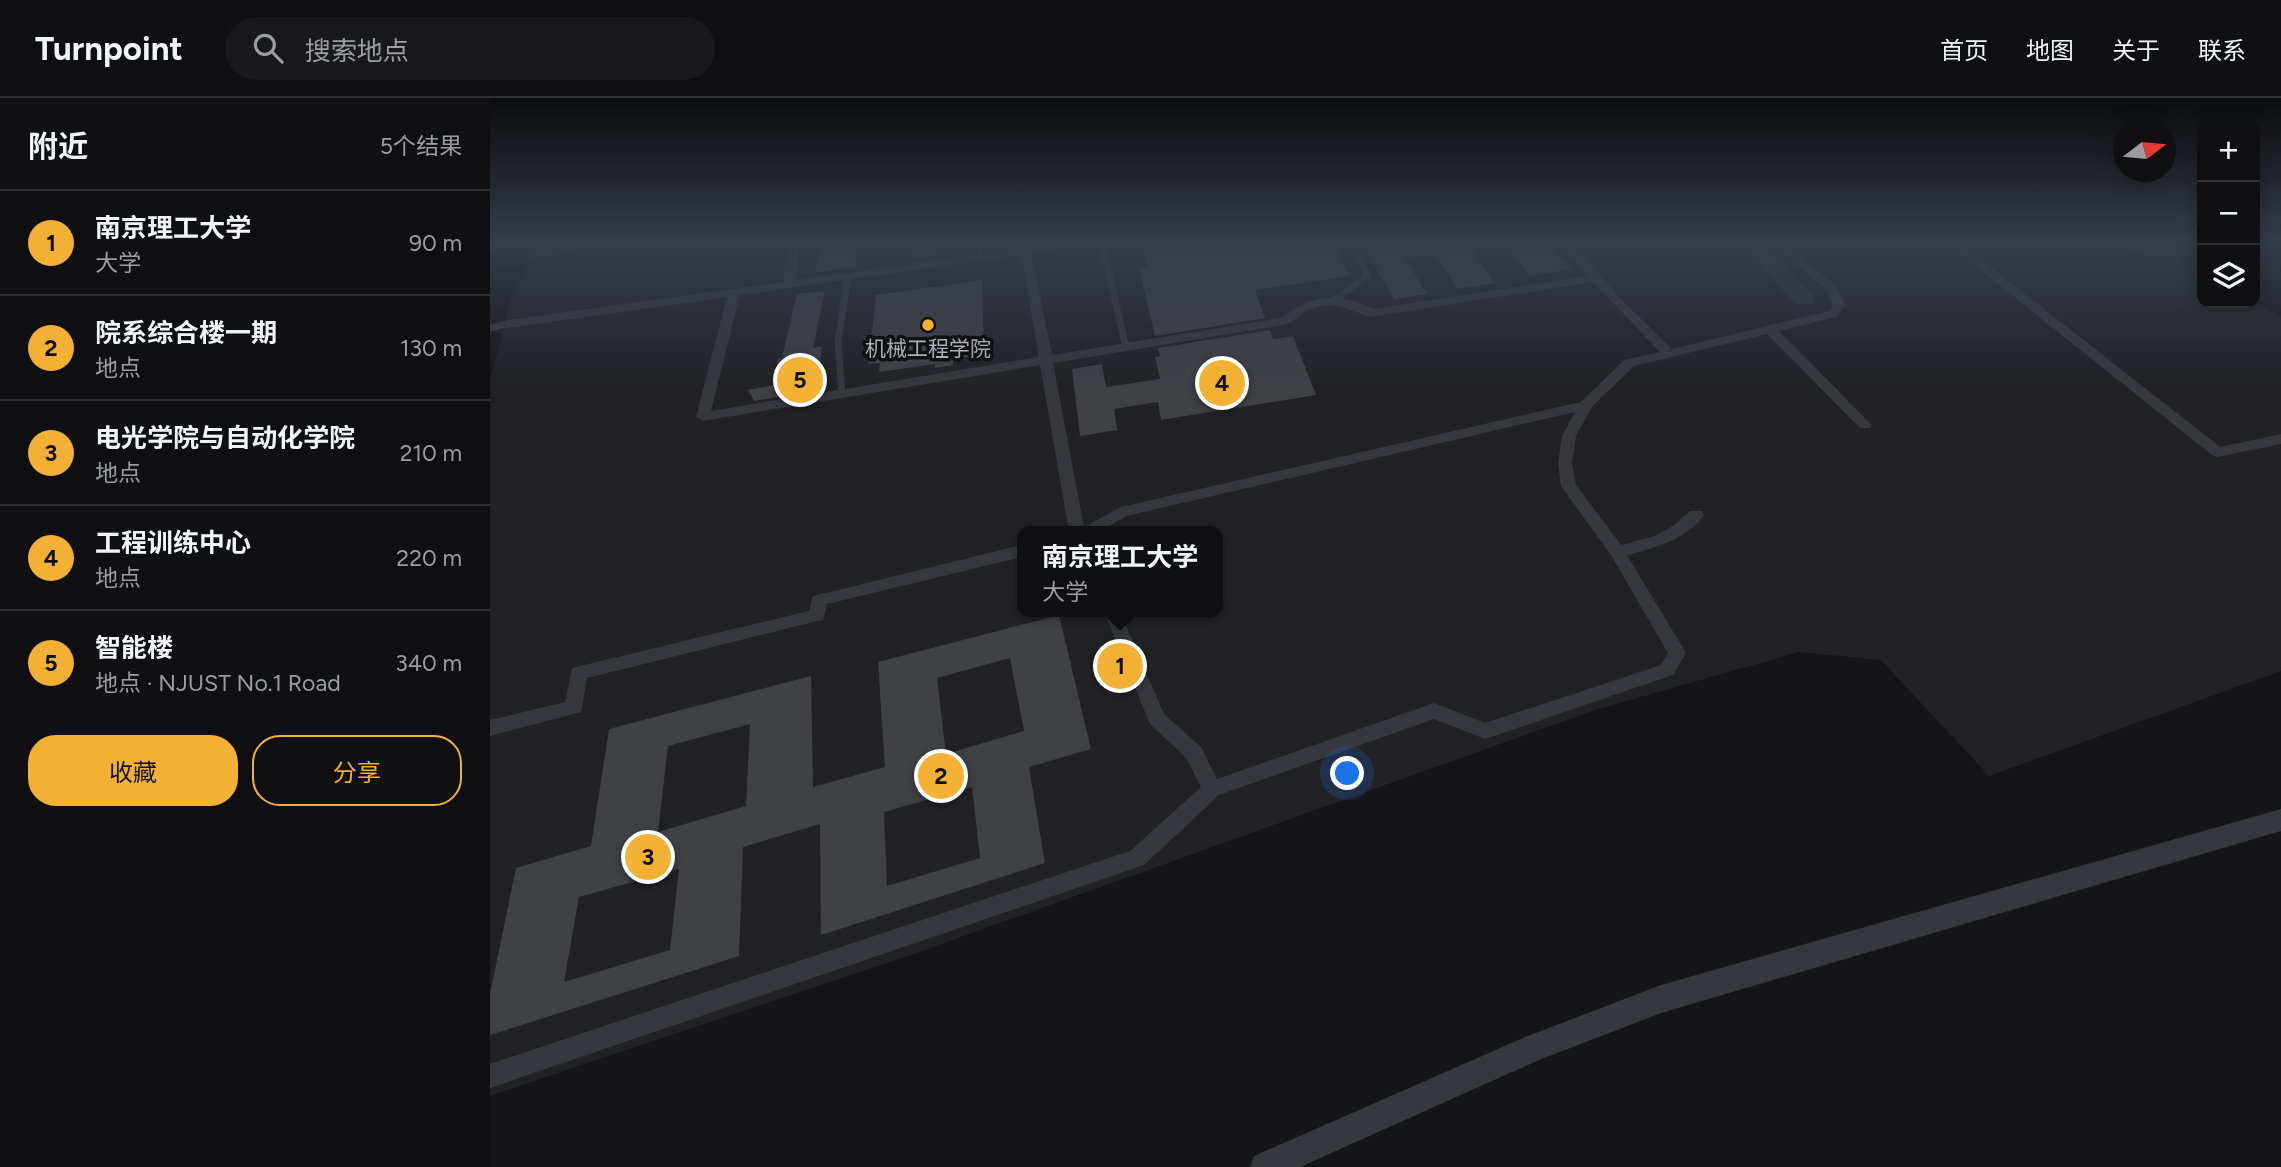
<!DOCTYPE html>
<html lang="zh">
<meta charset="utf-8">
<style>
:root{--surface:#101012;--page:#19191b;--text:#f1f3f6;--muted:#9c9d9f;--line:#303032;--accent:#f2b134}
body{margin:0;font-family:Figtree,"Noto Sans SC",sans-serif;background:var(--page);color:var(--text)}
.controls{position:absolute;right:21px;top:21px;display:grid;overflow:hidden;border-radius:14px;box-shadow:0 4px 18px #0003}
.controls button{width:63px;height:63px;display:grid;place-items:center;padding:0;border:0;border-bottom:2px solid var(--line);background:var(--surface);color:var(--text);font:35px sans-serif}
.compass{position:absolute;left:1623px;top:21px;width:63px;height:63px;border-radius:50%;background:var(--surface);box-shadow:0 4px 18px #0003;rotate:74deg}
.you{position:absolute;left:858px;top:676px;width:24px;height:24px;margin:-18px;border:5px solid #fff;border-radius:50%;background:#1a73e8;box-shadow:0 0 0 10px #1a73e833}
.badge{display:grid;place-items:center;width:46px;height:46px;border-radius:50%;background:var(--accent);color:#111;font-size:23px;font-weight:700}
.pin{position:absolute;translate:-50% -50%;border:4px solid #fff;box-shadow:0 2px 7px #0006}
.popup{position:absolute;left:527px;top:428px;width:206px;height:91px;box-sizing:border-box;display:grid;place-content:center;border-radius:14px;background:var(--surface);filter:drop-shadow(0 2px 5px #0005);font-size:23px;white-space:nowrap;color:var(--muted)}
.popup b{font-size:26px;color:var(--text)}
.popup::after{content:'';position:absolute;left:50%;top:100%;margin-left:-14px;border:14px solid transparent;border-top-color:var(--surface)}
.list{margin:0;padding:0;list-style:none}
h2{display:flex;justify-content:space-between;align-items:center;height:91px;margin:0;padding:0 28px;font-size:30px}
h2 small{font-size:23px;font-weight:400;color:var(--muted)}
.list li{display:grid;grid-template-columns:46px 1fr auto;gap:21px;align-items:center;box-sizing:border-box;height:105px;padding:0 28px;border-top:2px solid var(--line)}
.list b{display:block;font-size:26px;white-space:nowrap}
.list p{margin:0;font-size:23px;white-space:nowrap;color:var(--muted)}
.list em{font-size:23px;font-style:normal;color:var(--muted)}
.actions{display:flex;gap:14px;padding:21px 28px}
.actions a{flex:1;padding:16px 0;border:2px solid var(--accent);border-radius:28px;text-align:center;font-size:24px;color:var(--accent)}
.actions .main{background:var(--accent);color:#111}
.icon{flex:none;width:38px;height:38px;fill:none;stroke:currentColor;stroke-width:2;stroke-linecap:round;stroke-linejoin:round}
.map{position:relative;flex:none;width:1791px;height:1069px;overflow:hidden}
header{display:flex;align-items:center;gap:42px;box-sizing:border-box;height:98px;padding:0 35px;background:var(--surface);border-bottom:2px solid var(--line)}
header strong{font-size:33px}
nav{display:flex;gap:38px;margin-inline-start:auto;font-size:24px}
.search{width:490px;height:63px;background:var(--page);display:flex;align-items:center;gap:18px;box-sizing:border-box;padding:0 24px;border-radius:38px;color:var(--muted);font-size:26px}
main{display:flex}
aside{flex:1;background:var(--surface)}
.map>svg:first-child{display:block}
</style>
<header>
<strong>Turnpoint</strong>
<div class="search"><svg class="icon" aria-label="search" viewBox="0 0 24 24"><circle cx="10" cy="10" r="6"/><path d="M15 15l6 6"/></svg>搜索地点</div>
<nav><a>首页</a><a>地图</a><a>关于</a><a>联系</a></nav>
</header>
<main>
<aside>
<h2>附近<small>5个结果</small></h2>
<ul class="list">
<li><span class="badge">1</span><div><b>南京理工大学</b><p>大学</p></div><em>90 m</em></li>
<li><span class="badge">2</span><div><b>院系综合楼一期</b><p>地点</p></div><em>130 m</em></li>
<li><span class="badge">3</span><div><b>电光学院与自动化学院</b><p>地点</p></div><em>210 m</em></li>
<li><span class="badge">4</span><div><b>工程训练中心</b><p>地点</p></div><em>220 m</em></li>
<li><span class="badge">5</span><div><b>智能楼</b><p>地点 · NJUST No.1 Road</p></div><em>340 m</em></li>
</ul>
<div class="actions"><a class="main">收藏</a><a>分享</a></div>
</aside>
<div class="map">
<svg width="1791" height="1069" viewBox="0 0 1791 1069">
<rect width="100%" height="100%" fill="#161618"/>
<!-- built -->
<path fill="#222225" fill-rule="evenodd" d="M50,142h1654l-35,7 43,25v31l53,-1 26,15v354l-292,105 -108,-116 -82,-8 -204,58 -676,242 -429,144v-715l20,-79zM532,433h196v81h-196z"/>
<!-- water -->
<path fill="#2c353c" d="M1619,142h18l26,10 49,-6v11c-35,5 -62,4 -93,-15z"/>
<g fill="none" stroke-linecap="round" stroke-linejoin="round">
<!-- river -->
<path fill="#2c353c" fill-rule="evenodd" d="M1244,142h24l54,54 4,5 -4,5h-16z"/>
</g>
<!-- building -->
<path fill="#404145" fill-rule="evenodd" d="M331,142h36l-2,27 -39,5z
M423,142h24l1,14 -26,4z
M682,142h9l2,5 36,-5h113l18,36 -95,14 10,28 -110,18 -16,-68 9,-1 -6,-23z
M870,142h106l28,43 -36,6 -23,-35 -30,4 22,36 -33,5z
M1012,142h45l24,29 -41,7z
M492,182l2,74 -31,5v6l-18,3v-4l-56,8 1,-9 -12,1 8,-69z
M335,193l-12,57 9,-2 -5,41 -9,5 -54,9 -6,-11 25,-5 5,-26 4,-1 15,-64z
M780,232l3,9 20,-3 23,59 -155,25 -3,-18 -44,7 3,21 -37,6 -8,-67 30,-5 4,23 54,-8 -5,-22 5,-1 -2,-8z
M569,517l32,134 -62,18 16,96 -224,72 -1,-111 -77,23 -4,109 -249,79v-41l26,-126 75,-22 18,-117 202,-53 2,111 72,-20 -7,-105zM520,560l14,73 -78,23 -9,-76zM260,626l-4,82 -88,26 10,-86zM482,689l8,71 -93,28 -3,-74zM189,771l-9,81 -106,32 15,-85z"/>
<g fill="none" stroke-linecap="round" stroke-linejoin="round">
<!-- service -->
<path stroke="#37383d" stroke-width="7" d="M488,142l1,18
M611,143l25,106
M42,157l83,-15
M845,201l33,-23 -20,-36
M0,230l18,-4
M352,296l-4,-53 10,-64"/>
<!-- minor -->
<path fill="#37383d" fill-rule="evenodd" d="M298,142h12l-4,40 284,-40h32l-6,3 -74,11 20,101 228,-37c28,-22 60,-27 92,-9l216,-33 -30,-36h12l50,58 52,51 157,-38 4,-5 -6,-15 -58,-51h13l54,46 9,20 -8,11 -58,14 93,94 -2,3h-10l-93,-94 -133,32 -42,41 -16,29 -4,27 4,22 45,60 33,-9 19,-10 17,-15h12l2,4c-18,25 -49,33 -77,40l59,98 -13,22 -188,64 -51,-20 -215,76 -75,70 -654,223v-24l640,-213 71,-64 -14,-28 -37,-35 -46,-112h16l44,102 37,33 16,32 217,-76 51,20 176,-58 7,-12 -57,-98 -50,-69 -3,-23 4,-27 13,-24 -449,104 -25,15h-32l-29,-166 -337,56 -7,-4 31,-120 -219,31 -6,-4 6,-4 275,-38zM531,157l18,102 -328,54 29,-116zM1103,184l67,70 -36,8 -43,42 -460,105 -37,20 -31,-164 231,-38c9,-3 16,-11 25,-15 24,-11 39,0 61,7z
M1453,142h13l264,207 61,-13v10l-64,13 -5,-2z
M532,447v12l-195,47 -4,16 -6,1 -230,57 -6,34 -91,24v-16l75,-18 7,-34 237,-57 4,-15z"/>
<!-- tertiary -->
<path fill="#37383d" fill-rule="evenodd" d="M0,142h12l-7,13 -5,1z
M1791,711v22l-620,182 -122,47 -239,107h-50l4,-11 269,-118 138,-53z"/>
</g>
<!-- sky -->
<linearGradient id="sky" x2="0" y2="1"><stop stop-color="#0c0c0d"/><stop offset="0.49" stop-color="#363c48"/><stop offset="1" stop-color="#363c48" stop-opacity="0"/></linearGradient>
<rect width="1791" height="292" fill="url(#sky)"/>
<!-- markers -->
<circle fill="#f2b134" stroke="#111113" stroke-width="2.5" cx="438" cy="227" r="7"/>
<g text-anchor="middle" stroke-width="7" stroke-linejoin="round" paint-order="stroke">
<!-- far-poi labels -->
<g font-size="21" fill="#a8adb8" stroke="#111113">
<text x="438" y="258">机械工程学院</text>
</g>
</g>
</svg>
<div class="controls">
<button>+</button>
<button>−</button>
<button><svg class="icon" aria-label="layers" viewBox="0 0 24 24"><path d="M12 4l9 5-9 5-9-5zM3 14l9 5 9-5"/></svg></button>
</div>
<svg class="compass" viewBox="-18 -18 36 36"><path d="M0-13l5 13h-10z" fill="#e53935"/><path d="M0 13l5-13h-10z" fill="#9c9d9f"/></svg>
<div class="you"></div>
<div class="pin badge" style="left:630px;top:568px">1</div>
<div class="popup"><b>南京理工大学</b>大学</div>
<div class="pin badge" style="left:451px;top:678px">2</div>
<div class="pin badge" style="left:158px;top:759px">3</div>
<div class="pin badge" style="left:732px;top:285px">4</div>
<div class="pin badge" style="left:310px;top:282px">5</div>
</div>
</main>
